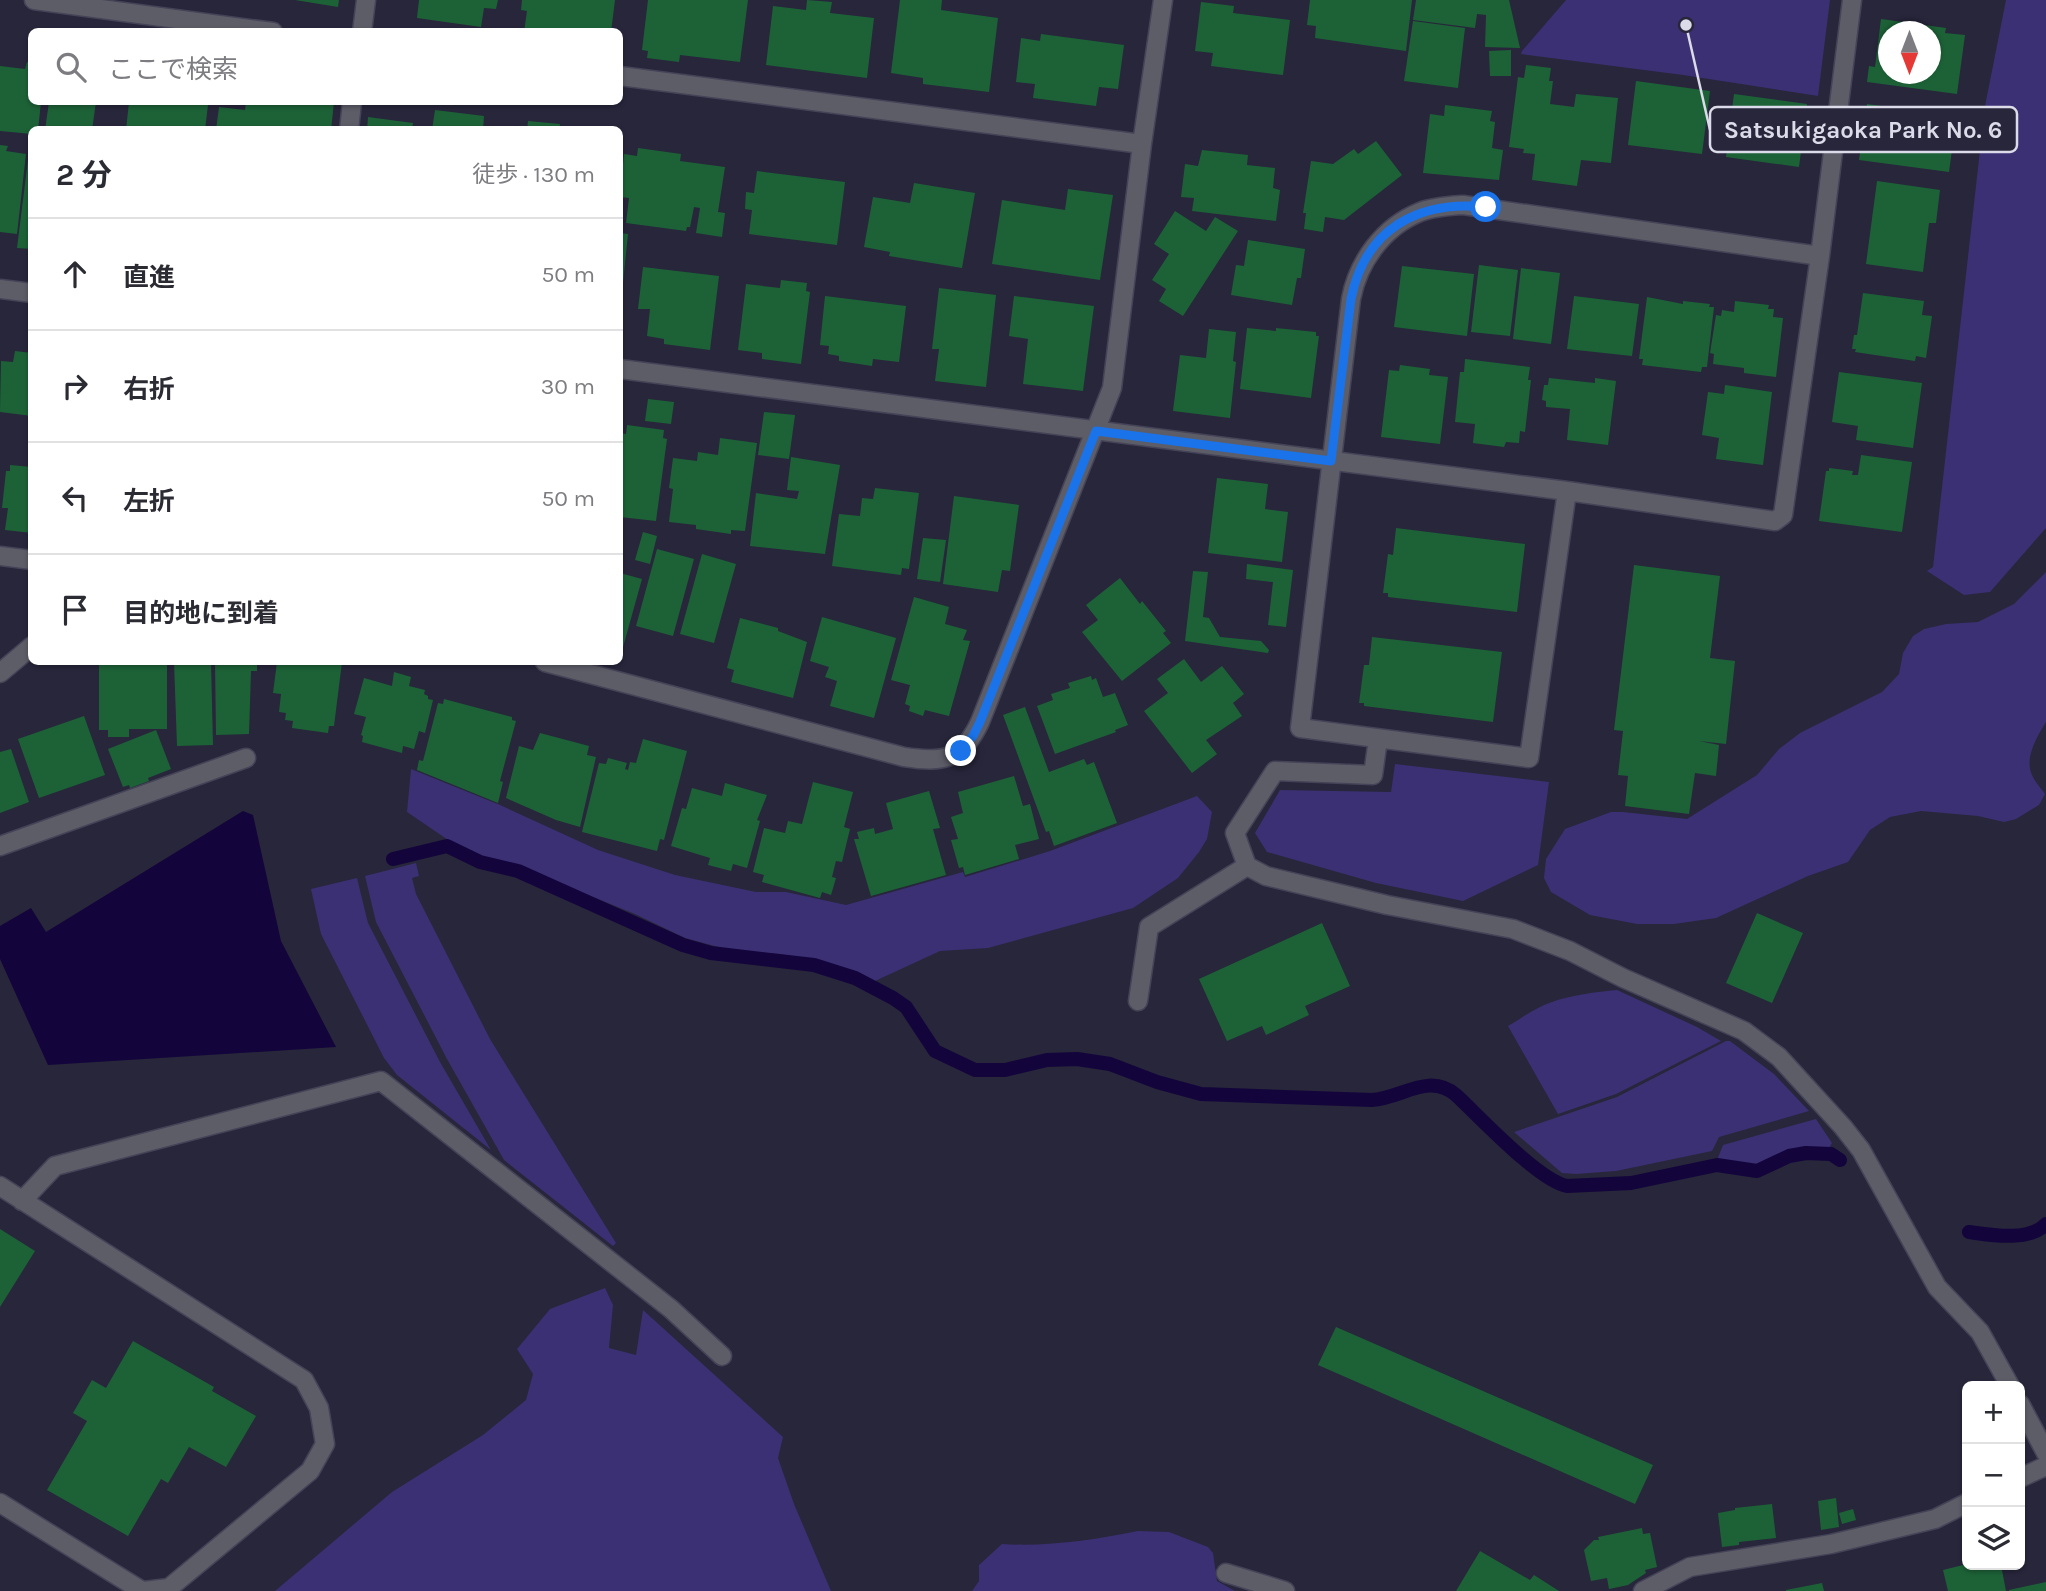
<!DOCTYPE html>
<html lang="ja">
<meta charset="utf-8">
<style>
:root{--surface:#fff;--page:#f7f7f7;--text:#2b2b33;--muted:#7c7c81;--line:#e1e1e2}
body{margin:0;font-family:Karla,"Noto Sans JP",sans-serif;background:var(--page);color:var(--text)}
.controls{position:absolute;right:21px;bottom:21px;display:grid;overflow:hidden;border-radius:10px;box-shadow:0 2px 5px #0004}
.controls button{width:63px;height:63px;display:grid;place-items:center;padding:0;border:0;border-bottom:2px solid var(--line);background:var(--surface);color:var(--text);font:35px sans-serif}
.compass{position:absolute;left:1878px;top:21px;width:63px;height:63px;border-radius:50%;background:var(--surface);box-shadow:0 2px 5px #0004;rotate:180deg}
.stop{position:absolute;width:21px;height:21px;margin:-16px;border:5px solid #1a73e8;border-radius:50%;background:#fff}
.stop.end{background:#1a73e8;border-color:#fff;box-shadow:0 2px 7px #0008}
.list{margin:0;padding:0;list-style:none}
h2{display:flex;justify-content:space-between;align-items:center;height:91px;margin:0;padding:0 28px;font-size:30px}
h2 small{font-size:23px;font-weight:400;color:var(--muted)}
.list li{display:grid;grid-template-columns:46px 1fr auto;gap:21px;align-items:center;box-sizing:border-box;height:112px;padding:0 28px;border-top:2px solid var(--line)}
.list b{display:block;font-size:26px;white-space:nowrap}
.list em{font-size:23px;font-style:normal;color:var(--muted)}
.icon{flex:none;width:38px;height:38px;fill:none;stroke:currentColor;stroke-width:2;stroke-linecap:round;stroke-linejoin:round}
.map{position:relative;flex:none;width:2046px;height:1591px;overflow:hidden}
.search{position:absolute;background:var(--surface);box-shadow:0 2px 5px #0004;left:28px;top:28px;width:595px;height:77px;display:flex;align-items:center;gap:18px;box-sizing:border-box;padding:0 24px;border-radius:10px;color:var(--muted);font-size:26px}
.panel{position:absolute;background:var(--surface);box-shadow:0 2px 5px #0004;left:28px;top:126px;width:595px;height:539px;border-radius:10px}
.map>svg:first-child{display:block}
</style>
<div class="map">
<svg width="2046" height="1591" viewBox="0 0 2046 1591">
<rect width="100%" height="100%" fill="#27263b"/>
<!-- green -->
<path fill="#3b3073" d="M1566,0h264l-12,96 -135,-21 -162,-21 1,-3z
M2006,0h40v528l-56,64 -26,3 -37,-24 6,-4 52,-461z
M2046,572v150c-9,15 -22,36 -14,53 3,7 9,13 13,19l-6,11 -23,14 -12,3 -26,-6 -57,-5 -31,6 -20,13 -22,32 -40,14 -92,42 -42,6h-37l-47,-9 -39,-23 -7,-14 2,-19 19,-30 46,-17h12l64,7 70,-44 22,-26 21,-16 82,-41 17,-18 4,-21 10,-17 11,-7 22,-5 32,-2 36,-18z
M1395,764l154,18 -11,83 -75,36 -87,-18 -109,-31 -12,-19 25,-43 111,2z
M411,769l89,36 98,45 77,25 81,17h30l60,13 117,-33 2,5 85,-26 147,-55 15,16 -5,27 -8,13 -21,26 -45,30 -145,40 -48,3 -65,30 -20,-10 -40,-11 -35,-6 -47,-3 -48,-13 -50,-24 -114,-46 -32,-9 -35,-15 -47,-32z
M416,863l3,13 -7,2 4,16 74,145 126,204 -3,3 -109,-86 -57,-101 -71,-137 -11,-46z
M357,878l11,45 72,139 51,88 -94,-75 -13,-17 -63,-124 -10,-45z
M1617,990l80,37 24,14 -105,53 -58,20 -50,-88c14,-8 28,-19 44,-24 19,-7 44,-10 65,-12z
M1726,1041h4l44,33 35,37 -90,26 -7,14 -96,20 -40,3 -14,-1 -48,-41 103,-35z
M1816,1119l16,24 -4,7 -22,-3 -28,9 -20,10 -41,-6 6,-15z
M605,1288l8,17 -4,43 27,7 7,-45 140,127 -5,21 16,46 37,87h-556l117,-99 91,-57 43,-35 7,-26 -16,-25 33,-40z
M1138,1531l31,1 39,15 5,6 4,28 18,10h-263l7,-10v-16l23,-21c45,3 91,-4 136,-13z"/>
<!-- water -->
<path fill="#14043c" d="M243,811l10,4 28,126 55,106 -288,18 -48,-106v-33l31,-18 15,24z"/>
<g fill="none" stroke-linecap="round" stroke-linejoin="round">
<!-- stream -->
<path stroke="#14043c" stroke-width="14" d="M393,859l54,-13 33,16 38,9 165,74 28,8 103,12 41,13 38,20 13,9 29,44 40,19h30l42,-10 30,-1 33,5 47,18 44,12 171,6c30,-2 57,-28 84,-5 24,22 82,85 111,91l64,-3 86,-18 40,6 32,-15 17,-3 25,1 9,6
M1969,1232c22,3 60,10 77,-8"/>
</g>
<!-- building -->
<path fill="#1d6237" fill-rule="evenodd" d="M295,0h44l-1,7z
M419,0h79l-2,9 -12,-1 -3,19 -64,-9z
M522,0h93l-4,32h-87l3,-21 -6,-1z
M648,0h100l-8,62 -60,-7 -1,7 -32,-4 1,-7 -6,-1z
M807,0l25,2 -2,11 44,5 -7,60 -101,-13 7,-59 33,4z
M900,0h42l-1,10 57,8 -9,74 -66,-8v-6l-32,-5z
M1310,0h102l-6,51 -91,-13 1,-12 -9,-1z
M1416,0h93l11,48 -35,-1 1,-32 -9,-1 -2,14 -62,-8z
M1201,2l33,4 -1,7 57,7 -7,55 -72,-9 2,-13 -18,-2z
M1881,19l65,9 -1,5 20,2 -8,59 -90,-12 2,-16 6,1zM1888,32h42v42h-42z
M1413,21l52,7 -7,60 -54,-7z
M1041,34l83,11 -6,44 -19,-2 -3,19 -63,-8 2,-14 -19,-2 5,-44 19,3z
M1511,50v26h-21l-1,-25z
M27,62l5,1v39h9l-3,28h-6v4l-32,-3v-65l25,3z
M1526,65l25,3 -2,13h4l-3,23 24,3 2,-13 42,4 -7,65 -30,-3 -4,26 -45,-6 3,-26 -12,-1 1,-4 -15,-2 9,-70 6,1z
M1636,81l74,10 -8,63 -74,-9z
M1734,94l73,10 -8,63 -73,-10z
M49,102h47l-4,28h-47z
M129,102h77v3h2l-3,25h-79z
M246,102h88l-3,28h-115l3,-23 26,3z
M1867,104l79,11v6h10l-7,51 -90,-12z
M1445,105l47,6 -2,10 5,1 -3,26 11,2 -4,30 -76,-7 7,-59 14,2z
M435,110l49,6 -1,14h-51z
M368,117l45,6 -1,7h-45z
M528,121l32,3 -1,6h-32z
M1376,141l26,34 -58,45 -19,-3 -2,15 -19,-3 2,-16h-3l8,-52 22,3 21,-15 4,5z
M0,145l8,1 -2,5 20,3 -9,80 -17,-2z
M638,148l43,6 -1,7 45,6 -7,45 7,1 -3,24 -26,-4 4,-25 -6,-1 -4,20h-3l-1,4 -60,-8 3,-25 -9,-1 4,-43 13,2z
M1202,150l46,5 -1,10 28,3 -2,20 7,2 -4,31 -84,-10 2,-13 -13,-1 4,-33 13,2z
M28,160l4,1v88l-15,-1z
M757,171l88,11 -8,63 -88,-11 3,-24 -7,-1 1,-17 8,1z
M1877,181l63,9 -4,33h-7l-6,49 -57,-8z
M914,183l61,10 -13,75 -73,-12 1,-4 -26,-5 9,-50 37,6z
M1068,189l45,6 -13,85 -108,-16 10,-64 63,10z
M1175,211l31,20 9,-14 23,14 -55,85 -24,-15 7,-12 -14,-9 17,-26 -15,-10z
M620,233l8,1 -7,68h-1z
M1248,240l57,9 -4,29h-4l-5,27 -61,-10 5,-30 8,1z
M1479,265l39,5 -8,66 -39,-4z
M1402,266l72,8 -7,62 -73,-9z
M643,267l76,9 -9,74 -46,-6v-5l-17,-3 3,-27h-12z
M1521,268l39,5 -9,71 -38,-5z
M781,280l26,3 -1,8 4,1 -9,72 -39,-5v-6l-24,-3 8,-66 34,4z
M939,288l57,7 -10,92 -51,-6 4,-32h-7z
M1863,293l61,8 -2,14 10,1 -6,42 -10,-2 -1,5 -60,-9 1,-3h-4l2,-14h3z
M825,296l81,10 -7,56 -26,-3 -1,7 -33,-5v-5l-11,-2 1,-8 -9,-1z
M1014,296l80,10 -11,85 -60,-7 5,-45 -19,-3z
M1574,296l65,8 -7,52 -65,-7z
M1647,297l36,7v-3l27,3 -1,3h5l-7,60h-5l-1,5 -59,-7 1,-6h-4z
M1735,301l34,4 -1,4h6l-1,8 10,1 -7,59 -32,-4v-5l-31,-4 1,-10 -4,-1 6,-38 5,1 1,-6 12,2z
M1247,328l29,3v-3l40,4v4h3l-8,62 -71,-9z
M1209,329l27,3 -3,29 3,1 -6,56 -57,-7 7,-56 26,3z
M15,351l17,2v63l-32,-4 1,-51 12,1z
M1465,359l65,8 -2,13h3l-6,52 -5,-1 -1,12 -13,-1 -2,5 -31,-4 2,-19 -20,-2 5,-50h4z
M1400,365l30,4 -1,6 19,2 -8,67 -59,-7 8,-67 10,1z
M1839,372l83,11 -9,65 -57,-8 2,-14 -26,-4z
M1549,378l46,5v-5l21,3 -8,64 -41,-5 3,-31 -24,-2v-6l-4,-1 2,-15h4z
M1725,385l47,7 -9,73 -47,-6 3,-21 -17,-3 6,-43 16,2z
M648,399l26,3 -3,22 -26,-3z
M764,412l31,3 -6,44 -31,-4z
M627,425l37,5 -1,8 4,1 -11,82 -36,-4v-84l6,1z
M720,438l37,5 -12,88 -14,-1v4l-35,-5v-4l-27,-3 4,-33 -4,-1 4,-30 24,3 1,-9 20,3z
M1861,455l51,7 -10,70 -83,-11 7,-50h3v-3l24,3 -1,4h6z
M791,457l49,8 -15,89 -75,-8 6,-53 41,6 2,-8 -12,-1z
M10,465l22,2v66l-27,-3 3,-22h-6l4,-37h4z
M1217,478l51,6 -3,25 23,3 -6,50 -74,-9z
M875,488l44,5 -10,76 -7,-1 -1,7 -69,-9 7,-52 21,2 2,-18 11,1z
M954,496l65,9 -9,66 -8,-1 -4,22 -55,-8z
M1396,528l129,16 -8,68 -129,-15v-4h-5l5,-39 5,1z
M643,532l14,4 -7,28 -15,-4z
M923,538l23,2 -6,42 -23,-3z
M657,549l37,10 -21,77 -37,-10z
M702,554l34,10 -22,79 -34,-9z
M1247,564l46,6 -7,57 -18,-2 5,-43 -27,-3z
M1634,565l86,11 -10,82 25,3 -9,83 -27,-3 20,4 -3,31 -21,-3 -6,41 -64,-8 3,-30 -10,-1 5,-44 -9,-1z
M1193,571l15,1 -5,45 6,1 11,19 41,4 8,9 -1,3 -83,-12z
M620,573l22,6 -22,79z
M1120,578l20,26 2,-3 24,30 -3,2 8,10 -49,38 -40,-49 16,-12 -12,-15z
M914,597l35,10 -4,17 22,6 -4,10 7,1 -21,75 -24,-6 -2,6 -14,-5 1,-5 -5,-2 5,-19 -19,-5z
M822,617l74,21 -22,80 -44,-12 7,-25 -12,-4 4,-10 -19,-6z
M740,618l38,10v3l29,11 -14,56 -62,-16 3,-12 -7,-2z
M1372,637l130,15 -9,70 -129,-16v-3h-5l5,-38h5z
M1184,659l17,23 21,-16 22,28 -11,9 9,13 -36,24 11,14 -25,19 -48,-62 24,-18 -11,-14z
M99,662h68v67h-38v8h-21v-7h-9z
M174,662h37l2,83 -36,1z
M215,662h42v9h-6l-2,63 -33,1z
M277,662h65l-8,64h-5l-1,7 -36,-5 1,-7 -8,-1 1,-7 -7,-1 2,-18 -8,-1z
M394,672l17,5 -2,9 16,4 -1,4 4,2v3l5,1 -8,33 -6,-2 -5,18 -11,-3 -1,7 -40,-11 1,-6 -2,-1 5,-18 -12,-3 10,-36 28,8z
M1091,676l1,4 4,-2 7,19 12,-4 13,32 -13,5 1,2 -61,22 -18,-48 16,-6 -2,-6 19,-6 -2,-5z
M444,699l68,18v3l4,1 -16,60 3,1 -5,21 -81,-33 2,-10 4,1 15,-58 5,1z
M1025,707l24,65 35,-13 3,6 7,-3 23,61 -63,23 -5,-15 -3,1 -43,-117z
M84,716l21,59 -66,23 -21,-59z
M156,730l15,39 -23,9 1,3 -19,7 -1,-3 -6,2 -15,-38z
M540,733l49,13 -2,9 9,2 -16,70 -24,-7 -50,-22 13,-52 14,4z
M643,739l44,12 -23,89 -4,-1 -3,12 -75,-19 17,-69 7,1 2,-6 19,5 -2,6 3,1 2,-8 6,1z
M11,749l18,53 -29,11v-61z
M1014,776l9,30 7,-2 9,35 -24,6 4,14 -54,16 -2,-8 -4,1 -8,-28 7,-1 -7,-22 12,-4 -5,-21z
M813,782l40,10 -9,35 6,2 -8,33 -6,-1 -4,16 4,1 -5,17 -9,-3 -2,6 -58,-16 2,-7 -11,-3 11,-44 21,5 3,-12 14,3z
M725,783l42,12 -10,25 3,1 -13,47 -14,-4 -2,7 -23,-6 2,-7 -39,-12 11,-38 4,1 6,-21 30,8z
M929,791l11,37 -7,1 13,46 -75,21 -17,-57h5l-2,-7 17,-4 1,6 18,-5 -7,-26z
M1757,913l46,20 -31,70 -46,-20z
M1322,923l28,63 -45,20 4,9 -43,20 -4,-9 -35,15 -28,-62z
M0,1229l35,22 -35,56z
M1336,1327l317,138 -18,39 -317,-139z
M133,1341l81,46 -2,4 44,25 -30,51 -37,-20 -21,36 -7,-4 -33,57 -81,-46 40,-69 -14,-8 19,-33 14,8z
M1836,1498l3,29 -18,3 -3,-29z
M1772,1504l4,34 -37,4v3l-17,2 -4,-34 17,-3v-2z
M1853,1509l3,11 -14,4 -3,-11z
M1642,1528l1,6 7,-1 7,34 -12,3 1,3 -18,12 -19,4 -2,-11 -16,3 -7,-31 10,-10h5l-1,-3z
M1480,1551l50,29 4,-5 25,16h-103z
M1967,1564l34,1 5,26h-58l-5,-21z
M2046,1582v9h-37v-1z
M1822,1583l2,8h-38v-1z"/>
<g fill="none" stroke-linecap="round" stroke-linejoin="round">
<!-- street casing -->
<g stroke="#444357" stroke-width="21">
<path id="street" d="M34,0l239,32
M362,32l4,-32
M620,76l522,68
M349,130l3,-28
M0,289l32,4
M620,369l947,122 208,30 8,-6 37,-259 32,-256
M1567,491l-38,267 -229,-30 51,-429c7,-37 32,-72 69,-87 13,-5 29,-6 43,-7l357,51
M0,556l32,4
M545,662l359,95c40,6 58,3 76,-35l132,-334 30,-244 21,-144
M0,673l32,-27
M1378,739l-5,36 -98,-4 -40,62 12,33 19,10 121,29 126,24 57,22 53,27 121,53 35,26 64,70 18,23 76,137 43,45 30,54
M0,846l246,-88
M1138,1001l11,-74 98,-61
M0,1186l304,194 15,28 6,36 -15,27 -141,117 -25,3
M22,1201l33,-35 326,-85 290,228 51,47
M2020,1404l26,49
M2020,1478l26,-12
M0,1503l142,88
M1226,1573l59,18
M1643,1591l47,-24 141,-23 104,-25 32,-16"/>
</g>
<!-- street -->
<use href="#street" stroke="#5d5d68" stroke-width="18"/>
</g>
<g fill="none" stroke-linecap="round" stroke-linejoin="round">
<!-- route -->
<path stroke="#1a73e8" stroke-width="9" d="M961,751l12,-15 7,-14 116,-291 235,30 20,-162c14,-70 67,-99 135,-92"/>
</g>
<!-- callouts -->
<path fill="none" stroke="#dbdbe9" stroke-width="2.5" d="M1686 25L1710 130"/>
<circle fill="#dbdbe9" stroke="#27263b" stroke-width="2.5" cx="1686" cy="25" r="7"/>
<rect fill="#27263b" stroke="#dbdbe9" stroke-width="2.5" x="1710" y="107" width="307" height="45" rx="7"/>
<g font-size="24" text-anchor="middle" font-weight="bold" fill="#dbdbe9">
<text x="1863" y="138">Satsukigaoka Park No. 6</text>
</g>
</svg>
<div class="controls">
<button>+</button>
<button>−</button>
<button><svg class="icon" aria-label="layers" viewBox="0 0 24 24"><path d="M12 4l9 5-9 5-9-5zM3 14l9 5 9-5"/></svg></button>
</div>
<svg class="compass" viewBox="-18 -18 36 36"><path d="M0-13l5 13h-10z" fill="#e53935"/><path d="M0 13l5-13h-10z" fill="#7c7c81"/></svg>
<div class="stop" style="left:1486px;top:207px"></div>
<div class="stop end" style="left:961px;top:751px"></div>
<div class="search"><svg class="icon" aria-label="search" viewBox="0 0 24 24"><circle cx="10" cy="10" r="6"/><path d="M15 15l6 6"/></svg>ここで検索</div>
<section class="panel">
<h2>2 分<small>徒歩 · 130 m</small></h2>
<ul class="list">
<li><svg class="icon" aria-label="ahead" viewBox="0 0 24 24"><path d="M12 20V5M6 11l6-6 6 6"/></svg><div><b>直進</b></div><em>50 m</em></li>
<li><svg class="icon" aria-label="right" viewBox="0 0 24 24"><path d="M7 20v-9h11M14 6l5 5-5 5"/></svg><div><b>右折</b></div><em>30 m</em></li>
<li><svg class="icon" aria-label="left" viewBox="0 0 24 24"><path d="M17 20v-9H6M10 6l-5 5 5 5"/></svg><div><b>左折</b></div><em>50 m</em></li>
<li><svg class="icon" aria-label="arrive" viewBox="0 0 24 24"><path d="M6 21V4h12l-3 4 3 4H6"/></svg><div><b>目的地に到着</b></div></li>
</ul>
</section>
</div>
